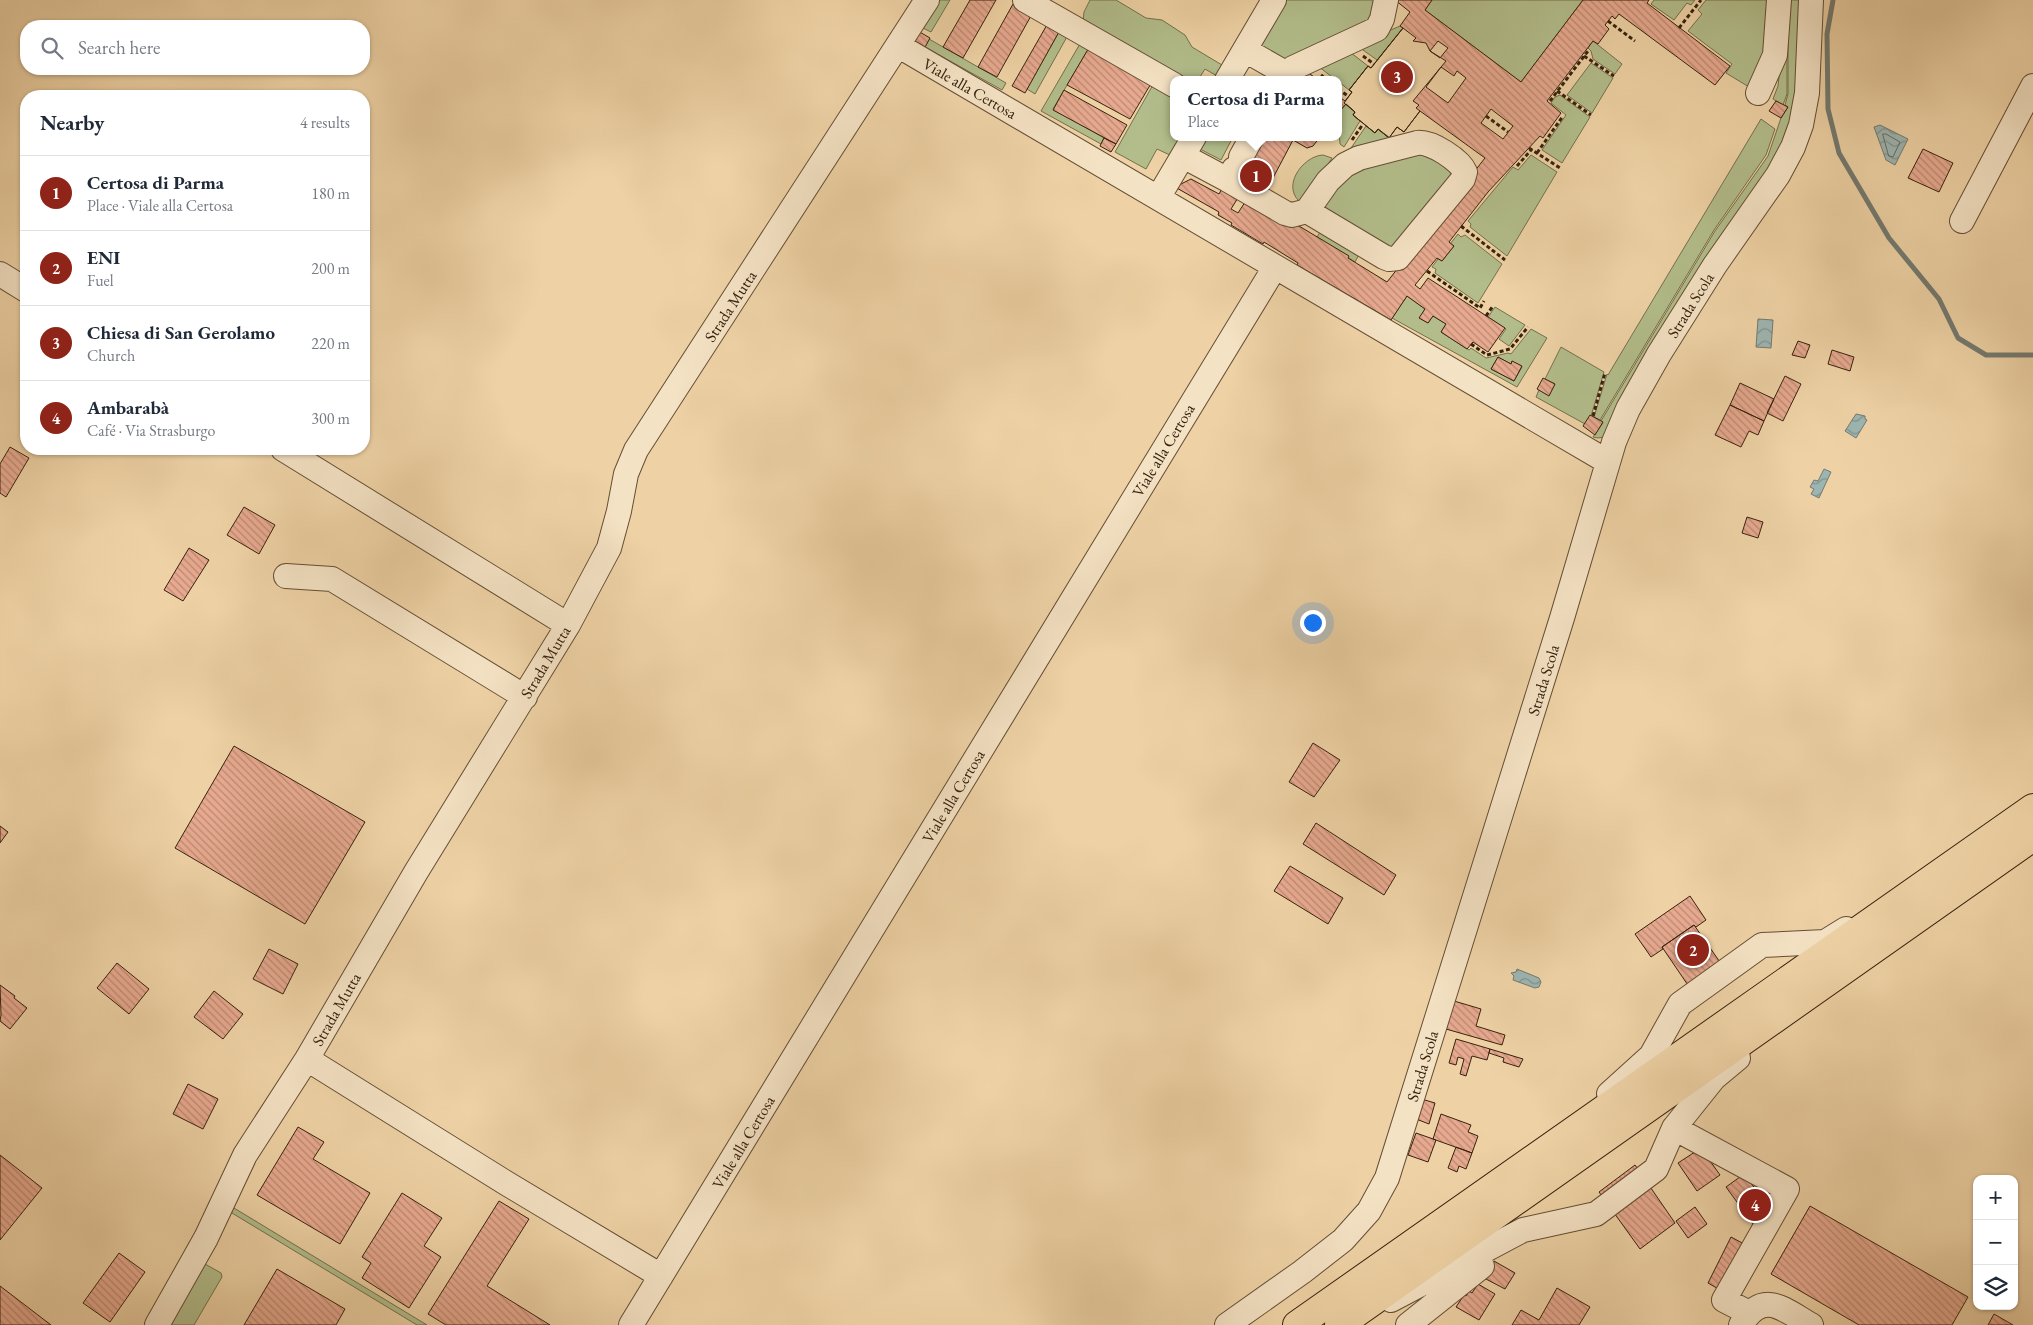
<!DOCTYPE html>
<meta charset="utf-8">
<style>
:root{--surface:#fff;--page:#f2f2f3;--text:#1f2937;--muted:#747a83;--line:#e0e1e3;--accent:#8f2418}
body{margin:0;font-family:"EB Garamond",serif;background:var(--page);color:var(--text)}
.controls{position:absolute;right:15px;bottom:15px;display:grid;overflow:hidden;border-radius:10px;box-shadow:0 1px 4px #0004}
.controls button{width:45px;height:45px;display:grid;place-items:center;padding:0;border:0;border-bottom:1px solid var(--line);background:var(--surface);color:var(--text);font:25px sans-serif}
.you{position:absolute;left:1312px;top:622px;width:18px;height:18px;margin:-12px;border:4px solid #fff;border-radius:50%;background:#1a73e8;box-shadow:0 0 0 8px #1a73e833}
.badge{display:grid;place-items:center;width:32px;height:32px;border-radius:50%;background:var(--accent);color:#fff;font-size:16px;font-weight:700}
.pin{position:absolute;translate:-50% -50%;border:2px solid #fff;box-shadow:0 1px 5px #0006}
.popup{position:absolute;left:1170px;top:76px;width:172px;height:65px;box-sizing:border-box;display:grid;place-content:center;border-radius:10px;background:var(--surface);filter:drop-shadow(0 1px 4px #0005);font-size:16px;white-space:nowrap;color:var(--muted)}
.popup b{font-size:19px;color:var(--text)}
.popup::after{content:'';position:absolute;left:50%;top:100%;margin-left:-10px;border:10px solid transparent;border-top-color:var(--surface)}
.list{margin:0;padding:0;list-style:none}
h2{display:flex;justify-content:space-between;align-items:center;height:65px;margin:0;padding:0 20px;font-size:21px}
h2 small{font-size:16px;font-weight:400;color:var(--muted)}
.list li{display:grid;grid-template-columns:32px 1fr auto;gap:15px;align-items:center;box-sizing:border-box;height:75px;padding:0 20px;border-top:1px solid var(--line)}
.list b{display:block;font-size:19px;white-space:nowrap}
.list p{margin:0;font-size:16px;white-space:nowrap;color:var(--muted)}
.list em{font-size:16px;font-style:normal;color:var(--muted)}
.icon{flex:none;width:28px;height:28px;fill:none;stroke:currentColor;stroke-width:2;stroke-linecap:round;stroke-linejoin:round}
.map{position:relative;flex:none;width:2033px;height:1325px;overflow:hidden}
.search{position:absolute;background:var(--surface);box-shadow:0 1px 4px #0004;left:20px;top:20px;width:350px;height:55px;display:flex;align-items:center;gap:12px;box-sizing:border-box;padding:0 18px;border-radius:20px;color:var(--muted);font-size:19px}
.panel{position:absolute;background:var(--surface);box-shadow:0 1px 4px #0004;left:20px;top:90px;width:350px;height:365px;border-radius:20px}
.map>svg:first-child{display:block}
</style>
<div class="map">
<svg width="2033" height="1325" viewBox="0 0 2033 1325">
<defs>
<pattern id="water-waves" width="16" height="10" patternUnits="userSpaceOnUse" patternTransform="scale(1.25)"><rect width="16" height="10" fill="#9db5b1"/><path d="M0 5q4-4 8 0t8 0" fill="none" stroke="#81938e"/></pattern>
<pattern id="building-back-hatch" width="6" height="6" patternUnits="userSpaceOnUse" patternTransform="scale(1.25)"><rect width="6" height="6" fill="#e7a98f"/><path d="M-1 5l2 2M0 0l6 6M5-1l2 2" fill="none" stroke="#bc8973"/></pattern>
</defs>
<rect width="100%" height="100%" fill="#eed2a5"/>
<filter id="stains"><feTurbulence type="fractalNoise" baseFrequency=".004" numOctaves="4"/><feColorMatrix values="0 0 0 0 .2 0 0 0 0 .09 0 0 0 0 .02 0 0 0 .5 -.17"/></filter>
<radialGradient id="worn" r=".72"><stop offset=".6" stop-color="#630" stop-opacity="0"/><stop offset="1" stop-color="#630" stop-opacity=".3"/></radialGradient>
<!-- green -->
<path fill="#b2bd8b" stroke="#74704c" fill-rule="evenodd" d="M940,0h10l-19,32 -8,-4z
M1090,0h26l30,18 16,2 23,15 7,12 35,21 -10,8 -12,-7 -7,11h-16l-99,-58 1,-10z
M1282,0h99l-3,16 -94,44 -29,-15z
M1432,0h151l-62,82 -96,-72z
M1654,0h41l-4,5 -4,-2 -13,17 -23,-16z
M1706,0h68l-1,27 -19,63 -28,-17 6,-9 -44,-33 14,-17 -4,-4z
M1787,0v94l-4,11 -10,-6 5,-13z
M1788,0h16l-9,126 -191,311 -6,1 -5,-1 10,-14 -2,-2 114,-190 53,-75 13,-38 7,-11 -3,-2 3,-11z
M1400,26l3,2 -26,32 -21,-15z
M1060,30l8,5 -33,59 -8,-5z
M929,39l77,44 -4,7 -77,-43z
M1593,41l29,23 -7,10 -22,-15 -2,-8 -3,-3z
M1081,42l9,4 -37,63 51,29 -3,6 -60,-33z
M1346,49l22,17 -19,24 -10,-8 -1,-2h-2l-22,-17z
M1591,63l22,15 -21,35 -25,-18z
M1154,83l19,12 1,42h8l-10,19 -15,-7 -11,20 -31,-17z
M1560,95l30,22 -28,46 -20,-13 24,-35 -15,-12 4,-6z
M1346,104l9,8 -2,3 7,6 -16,26 -4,-3 -2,-31z
M1761,119l14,10 -9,26 -52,75 -114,190 -6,-3 13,-43 1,1z
M1366,126l9,7 3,-4 11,8 -5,6 -35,8z
M1202,137h31l-12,23 -21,-11z
M1423,150l35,25 -60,77 -81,-40 32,-39z
M1323,155l9,3 -29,46c-24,-15 -1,-48 20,-49z
M1531,155l26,17 -50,84 -37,-29 1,-3 -3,-3 45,-54 5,3z
M1324,226l38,23 -7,13 -38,-25z
M1458,234l3,3 4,-2 37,29 -24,39 -43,-30 1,-4 -4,-2 6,-8 4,2 12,-15 -4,-2z
M1407,296l18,13 -5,9 8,5 5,-7 13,8 -5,8 28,18 2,-2 15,10 22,-5 3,1 20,-25 16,9 -30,49 -125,-69zM1498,357l13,7 1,-3 10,6 -8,14 -23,-12z
M1495,307l30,18 -16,21 -10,-7 7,-10 -18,-12z
M1561,347l43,25 -13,44 -6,8 -49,-27 3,-7 10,5 6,-11 -10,-5z
M229,1205l198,120h-10l-190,-115z
M205,1264l16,9 1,4 -28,48h-29l33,-60 5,3z"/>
<!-- water -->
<path fill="url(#water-waves)" stroke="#747a70" d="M1880,125l28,14 -13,26 -9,-5 -12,-33z
M1758,319l15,1 -2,28 -15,-1z
M1856,414l9,2v3l2,1 -11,18 -11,-7z
M1824,469l7,3 -12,26 -8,-4 3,-5 -4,-2 4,-7 4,1z
M1517,969l22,9 2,4 -2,5 -4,1 -22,-8 1,-4 -3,-3 5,-1z"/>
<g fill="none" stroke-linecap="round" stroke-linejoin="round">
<!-- shore -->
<path stroke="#6a6c60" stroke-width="1" d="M1883,134h3l14,8 -7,15 -4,-1z"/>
<!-- stream -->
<path stroke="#747a70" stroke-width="5" d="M1833,0l-6,34 1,75 11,44 50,85 50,61 19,39 28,17h47"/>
</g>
<!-- building -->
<path fill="url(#building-back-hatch)" stroke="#37220e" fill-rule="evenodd" d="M970,0h26l-33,58 -20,-11z
M1395,0h37l-7,10 96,72 62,-82h66l-2,3 83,63 -15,19 -96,-71 -4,5 -3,-3 -7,9 4,4 -11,15 -5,-3 -46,60 14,12 -18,25 -3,-2 -52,56 -39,50 5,4 -12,15 -5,-3 -22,27 5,4 8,-11 77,50 -17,24 -15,-10 -6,7 -26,-17 5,-8 -13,-8 -5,7 -9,-5 6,-9 -18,-13 -16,24 -94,-55 1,-2 -34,-21 -1,2 -32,-19 1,-2 -14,-8 1,-3 -44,-25 16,-8 28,15 5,-9 17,8 -10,16 7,4 11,-17 100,60 -1,2 39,24 98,-124 -65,-47 -16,21 -7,-5 -8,11 -11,-9 -3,4 -22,-18 2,-3 -9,-8 -8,9v-17l7,5 7,-9 -3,-2 19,-24 3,2 32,-40 -3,-2 10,-14zM1441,67l13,9 3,-5 9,7 -18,25 -22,-16zM1491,109l22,17 -10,13 -22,-16z
M1013,4l19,10 -35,63 -19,-10z
M1048,23l12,7 -35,63 -13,-7z
M1403,28l13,10 -3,3 13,2 4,8 16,10 -33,40 6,4 -3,3 4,3 -16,21 -7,-5 -8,11 -11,-9 -3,4 -22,-18 2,-3 -11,-9 8,-11 -3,-2 19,-24 3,2z
M918,31l12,7 -6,11 -15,-6z
M1438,41l10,7 -8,10 -10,-7z
M1090,46l62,36 -22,37 -63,-34z
M1302,68l16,12h-25z
M1064,90l63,35 -11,19 -63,-34z
M1776,101l12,6 -7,11 -12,-7z
M1259,137h61l-7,9 -6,2 -14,-8 -29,55 -29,-15z
M1104,138l12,6 -5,8 -11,-6z
M1923,149l30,14 -14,29 -31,-14z
M1798,341l12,4 -5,13 -13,-3z
M1832,350l22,7 -4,14 -22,-7z
M1498,357l13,7 1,-3 10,5 -8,15 -23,-12z
M1785,376l16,8 -18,37 -16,-8z
M1543,378l12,6 -6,12 -12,-7z
M1740,383l34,16 -10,22 -34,-16z
M1730,405l34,16 -6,14 -9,-4 -8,16 -26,-12z
M1590,415l13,7 -8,13 -12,-9z
M10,447l19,11 -23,39 -6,-4v-29z
M244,507l31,18 -16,29 -32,-19z
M1747,517l16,5 -5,16 -16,-5z
M189,548l20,12 -26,41 -19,-11z
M1313,743l27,17 -26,37 -25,-15z
M234,746l131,76 -60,102 -130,-76z
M1316,823l80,52 -12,20 -81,-51z
M0,826l8,6 -8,11z
M1290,866l53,32 -15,26 -54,-33z
M1690,896l16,24 -10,7 -2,-2 -32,22 1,2 -12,8 -16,-23z
M1694,925l35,50 -33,22 -34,-50z
M269,949l29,15 -15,30 -30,-15z
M117,963l32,26 -20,25 -32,-26z
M0,985l15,11 -1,2 13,10 -17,21 -10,-8 1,-6z
M214,991l29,23 -20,25 -29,-22z
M1454,1001l27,8 -5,17 29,9 -3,10 -56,-16z
M1456,1039l34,10 -3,11 -15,-4 -6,20 -6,-2 4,-15 -6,-2 -2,8 -7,-2z
M1490,1049l33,10 -4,8 -16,-5 1,-4 -15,-5z
M188,1084l30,15 -15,30 -30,-15z
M1418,1098l17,5 -6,21 -18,-7z
M1441,1114l30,11 -3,7 10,4 -6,17 -39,-14z
M298,1127l26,15 -11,17 57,34 -30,51 -83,-49z
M1416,1133l20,7 -8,22 -20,-7z
M1456,1147l16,6 -6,16 -7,-3 -2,6 -9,-4z
M1701,1148l19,27 -23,16 -19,-28z
M0,1155l42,33 -42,52z
M1635,1165l40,58 -35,26 -41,-57z
M1744,1174l28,37 -19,13 -27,-37z
M402,1193l40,25 -18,28 17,11 -32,51 -47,-30 9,-15 -9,-6z
M499,1201l30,18 -42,67 63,39h-104l-18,-11z
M1810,1206l158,91 -16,28h-93l-88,-51z
M1695,1207l12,17 -19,14 -12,-17z
M1731,1237l15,8 -24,46 -14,-8z
M119,1253l26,19 -35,50 -27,-19z
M1494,1261l21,12 -10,16 -21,-11z
M277,1269l68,40 -9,16h-92z
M1478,1284l17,10 -16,26 -23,-13 8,-12 2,1 3,-5 3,2z
M0,1286l51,39h-51z
M1557,1288l33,19 -11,18h-67l9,-15 18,10z
M1994,1314l19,11h-25z"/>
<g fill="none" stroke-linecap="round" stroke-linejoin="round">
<!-- minor casing -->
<g stroke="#654e34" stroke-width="26">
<path id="minor" d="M1025,0l149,85
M899,46l709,416
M1245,50l42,24 -4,6
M1287,74l6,-6 84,-39 5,-10 4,-19
M1227,80l47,-80
M1758,93l17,-38 4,-55
M1183,156l45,24 6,-11
M1241,157l11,-20
M1228,180l57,33 7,2 15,-4 21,-30 17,-16 14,-7 58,-15c14,-2 43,17 48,29l-2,7 -65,79 -9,1 -5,-2 -77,-46
M1158,198l36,-61
M1962,221l71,-135
M0,274l26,16
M283,449l285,176
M286,576l46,3 193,118
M307,1059l199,124 155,93
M1609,1094l42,-38 29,-52 82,-59 63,-3 21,-13
M1674,1128l113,61 -63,111 25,13
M1391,1300l132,-70 73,-16 60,-45 18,-41 40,-50 24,-20
M157,1325l49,-87 39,-83 62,-96 109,-187 152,-247 41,-77 10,-37 7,-37 10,-24 291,-450
M631,1325l644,-1058
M1227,1325l75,-53 41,-32 26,-29 18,-33 175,-560 52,-176 14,-33 31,-55 56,-89 63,-90 15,-28 8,-22 6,-32 4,-93
M1408,1325l74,-59
M1741,1325c22,-36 42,-16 70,0"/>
</g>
<!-- highway casing -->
<g stroke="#37220e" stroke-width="30">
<path id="highway" d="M1297,1325l736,-517
M1339,1325l694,-488"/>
</g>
<!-- path -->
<path stroke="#37220e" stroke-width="3" stroke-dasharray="4 2.5" stroke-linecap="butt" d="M1608,21l27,20
M1679,28l22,-28
M1363,56l11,8
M1584,56l30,20
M1321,75l6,5
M1338,89l10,7
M1557,91l34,24
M1550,101l38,-50
M1486,116l22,16
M1352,140l11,-16
M1529,148l31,20
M1537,153l26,-37
M1517,166l15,-17
M1461,226l44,34
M1427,271l53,37 4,-7
M1486,316l7,-10
M1471,344l16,11 23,-6 18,-22
M1593,416l12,-43"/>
<!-- minor -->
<use href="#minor" stroke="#f4e2c4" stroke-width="24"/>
<!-- highway -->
<use href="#highway" stroke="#eed2a5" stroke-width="28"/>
</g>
<g text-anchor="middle" stroke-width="5" stroke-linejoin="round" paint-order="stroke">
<!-- street labels -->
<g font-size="16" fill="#37220e" stroke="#f4e2c4">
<text transform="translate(970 88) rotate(30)" y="6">Viale alla Certosa</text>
<text transform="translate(1690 305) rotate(-58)" y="6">Strada Scola</text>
<text transform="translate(730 306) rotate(-57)" y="6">Strada Mutta</text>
<text transform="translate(1163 450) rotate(-59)" y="6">Viale alla Certosa</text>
<text transform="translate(545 662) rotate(-59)" y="6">Strada Mutta</text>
<text transform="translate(1543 680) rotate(-73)" y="6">Strada Scola</text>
<text transform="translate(953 796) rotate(-59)" y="6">Viale alla Certosa</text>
<text transform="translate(336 1009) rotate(-60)" y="6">Strada Mutta</text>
<text transform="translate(1422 1066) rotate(-73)" y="6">Strada Scola</text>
<text transform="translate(743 1142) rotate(-59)" y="6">Viale alla Certosa</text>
</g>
</g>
<rect width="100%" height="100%" filter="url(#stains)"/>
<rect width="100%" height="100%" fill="url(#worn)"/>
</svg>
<div class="controls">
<button>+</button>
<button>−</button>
<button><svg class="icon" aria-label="layers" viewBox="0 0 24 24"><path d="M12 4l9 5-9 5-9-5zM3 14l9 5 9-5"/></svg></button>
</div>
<div class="you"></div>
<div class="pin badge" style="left:1256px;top:176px">1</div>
<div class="popup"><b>Certosa di Parma</b>Place</div>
<div class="pin badge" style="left:1693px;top:950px">2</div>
<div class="pin badge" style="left:1397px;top:77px">3</div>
<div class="pin badge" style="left:1755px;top:1205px">4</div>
<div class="search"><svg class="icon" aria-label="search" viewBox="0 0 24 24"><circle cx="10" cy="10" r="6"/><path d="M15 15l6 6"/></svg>Search here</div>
<section class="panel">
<h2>Nearby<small>4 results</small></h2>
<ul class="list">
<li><span class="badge">1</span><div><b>Certosa di Parma</b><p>Place · Viale alla Certosa</p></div><em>180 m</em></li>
<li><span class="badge">2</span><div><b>ENI</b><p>Fuel</p></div><em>200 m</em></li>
<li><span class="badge">3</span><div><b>Chiesa di San Gerolamo</b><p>Church</p></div><em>220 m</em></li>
<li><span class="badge">4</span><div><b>Ambarabà</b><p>Café · Via Strasburgo</p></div><em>300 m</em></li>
</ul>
</section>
</div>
